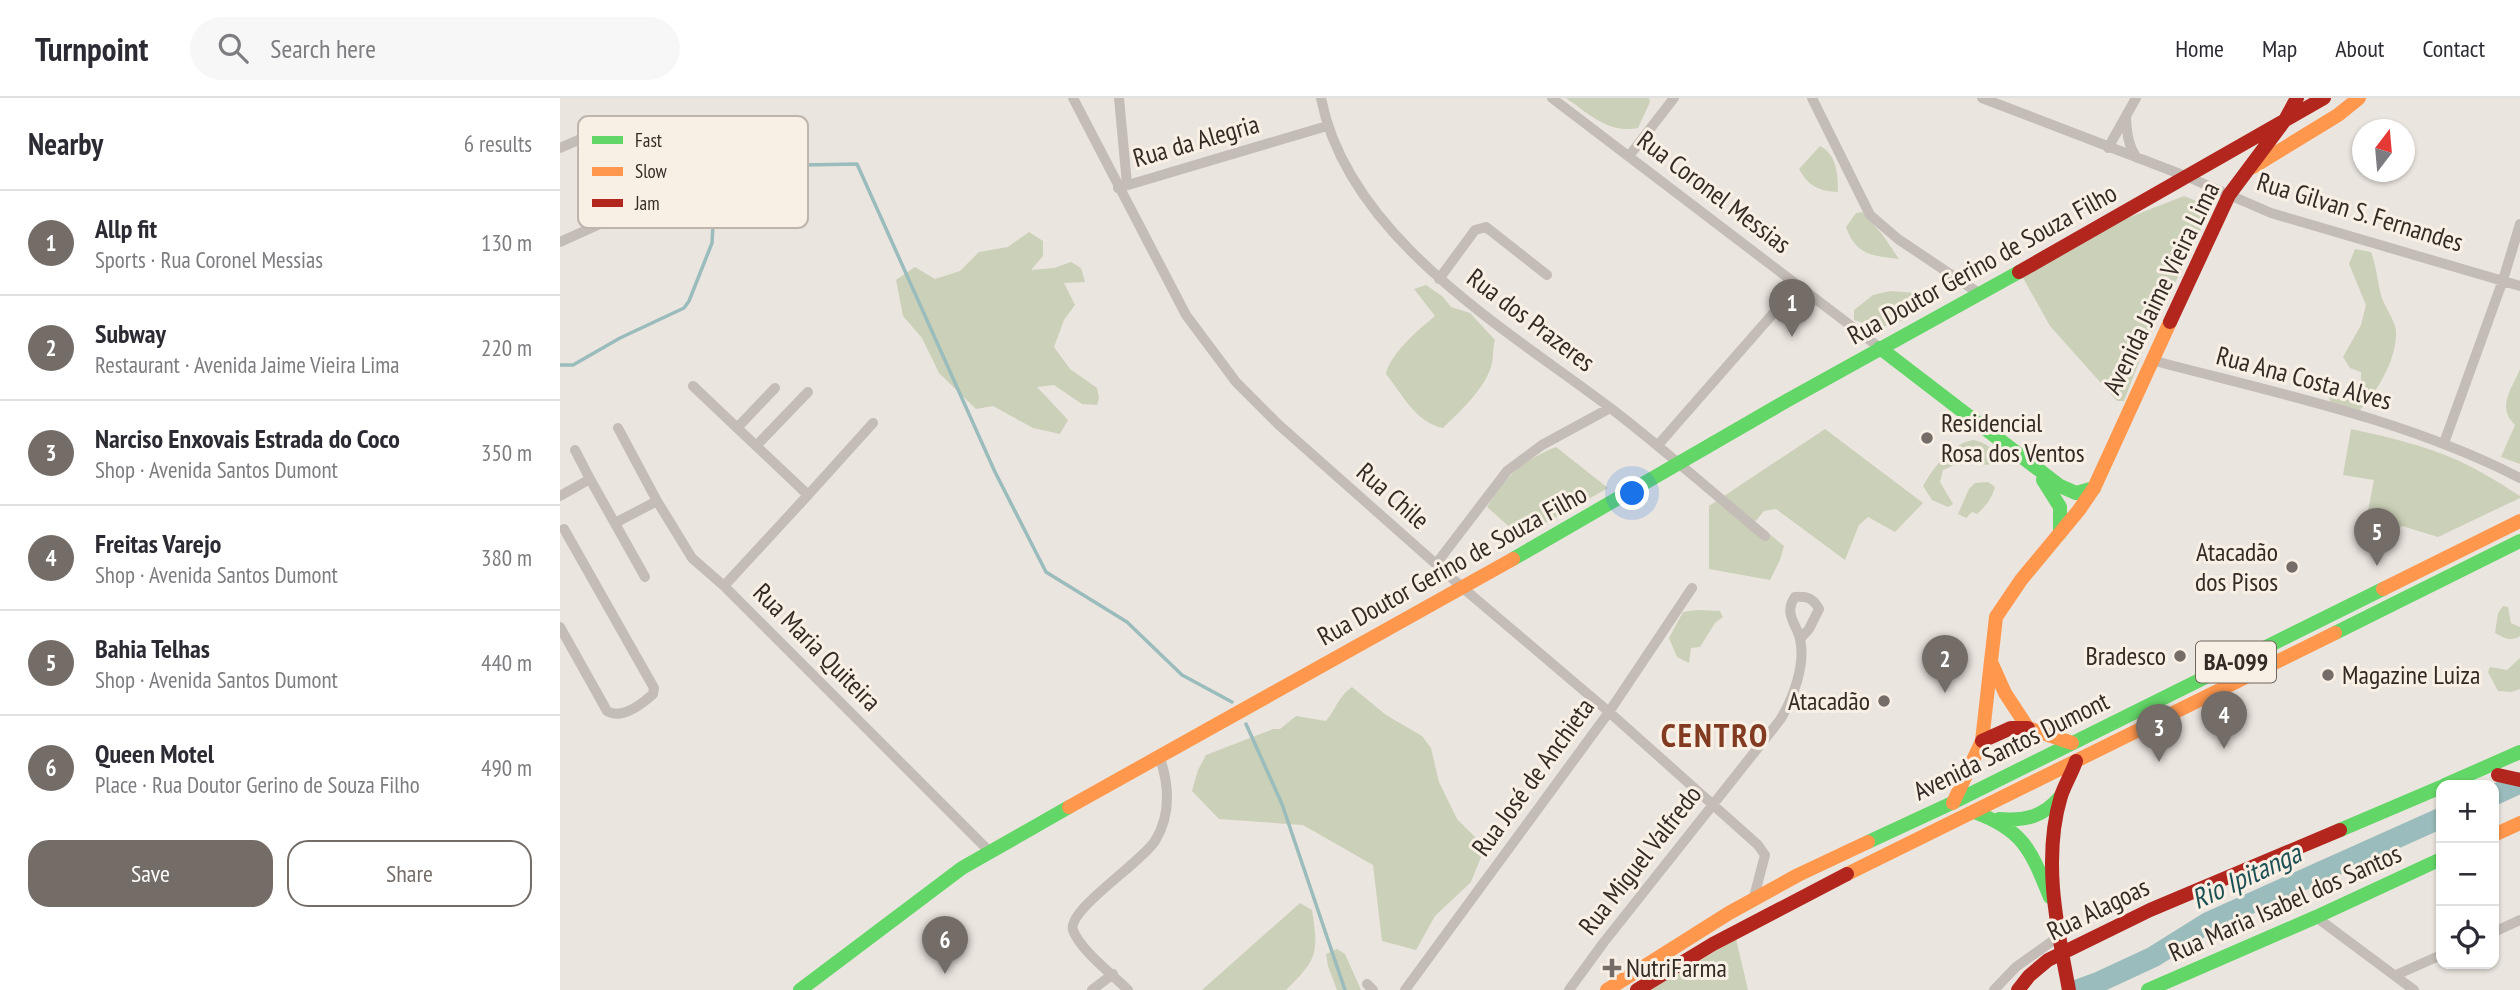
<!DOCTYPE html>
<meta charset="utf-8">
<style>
:root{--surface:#fff;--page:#f7f7f7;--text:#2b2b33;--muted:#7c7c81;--line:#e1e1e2;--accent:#746c67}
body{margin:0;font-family:"PT Sans Narrow",sans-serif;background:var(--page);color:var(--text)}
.controls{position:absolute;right:21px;bottom:21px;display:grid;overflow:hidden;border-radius:14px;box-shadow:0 2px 5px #0004}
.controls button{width:63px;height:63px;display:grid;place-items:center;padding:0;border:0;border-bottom:2px solid var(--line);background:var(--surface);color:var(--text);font:35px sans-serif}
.compass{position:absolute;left:1792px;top:21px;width:63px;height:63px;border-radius:50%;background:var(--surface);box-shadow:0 2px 5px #0004;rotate:16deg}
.you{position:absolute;left:1073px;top:396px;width:24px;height:24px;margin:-18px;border:5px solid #fff;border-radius:50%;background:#1a73e8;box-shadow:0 0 0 10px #1a73e833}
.badge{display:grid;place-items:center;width:46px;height:46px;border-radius:50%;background:var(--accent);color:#fff;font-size:23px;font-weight:700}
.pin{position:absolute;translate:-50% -58px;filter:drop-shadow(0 2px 4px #0008)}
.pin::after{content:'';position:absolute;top:37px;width:24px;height:21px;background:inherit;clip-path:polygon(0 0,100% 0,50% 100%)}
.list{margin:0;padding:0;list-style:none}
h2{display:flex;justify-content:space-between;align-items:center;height:91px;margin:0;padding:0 28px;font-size:30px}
h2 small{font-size:23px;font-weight:400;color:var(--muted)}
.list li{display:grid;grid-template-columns:46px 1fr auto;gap:21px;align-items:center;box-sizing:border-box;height:105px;padding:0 28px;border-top:2px solid var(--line)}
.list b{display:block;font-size:26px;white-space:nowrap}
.list p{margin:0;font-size:23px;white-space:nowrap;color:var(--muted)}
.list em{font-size:23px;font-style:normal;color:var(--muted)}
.actions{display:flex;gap:14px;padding:21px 28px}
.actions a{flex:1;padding:16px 0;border:2px solid var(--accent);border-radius:21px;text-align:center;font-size:24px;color:var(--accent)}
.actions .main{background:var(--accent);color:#fff}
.icon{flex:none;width:38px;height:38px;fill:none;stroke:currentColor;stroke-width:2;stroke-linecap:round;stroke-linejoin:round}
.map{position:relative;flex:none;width:1960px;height:892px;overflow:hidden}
header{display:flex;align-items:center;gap:42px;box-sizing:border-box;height:98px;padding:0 35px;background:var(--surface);border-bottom:2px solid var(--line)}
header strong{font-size:33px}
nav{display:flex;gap:38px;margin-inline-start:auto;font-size:24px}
.search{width:490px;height:63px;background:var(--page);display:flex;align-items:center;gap:18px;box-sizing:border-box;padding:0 24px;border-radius:38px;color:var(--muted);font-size:26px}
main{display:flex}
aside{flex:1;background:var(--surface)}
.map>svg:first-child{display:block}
</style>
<header>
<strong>Turnpoint</strong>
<div class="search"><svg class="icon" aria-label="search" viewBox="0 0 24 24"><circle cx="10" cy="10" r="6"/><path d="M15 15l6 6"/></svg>Search here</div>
<nav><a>Home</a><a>Map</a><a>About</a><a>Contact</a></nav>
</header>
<main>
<aside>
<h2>Nearby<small>6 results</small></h2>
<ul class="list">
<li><span class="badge">1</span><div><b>Allp fit</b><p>Sports · Rua Coronel Messias</p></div><em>130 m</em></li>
<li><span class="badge">2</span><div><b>Subway</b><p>Restaurant · Avenida Jaime Vieira Lima</p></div><em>220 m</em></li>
<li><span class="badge">3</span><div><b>Narciso Enxovais Estrada do Coco</b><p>Shop · Avenida Santos Dumont</p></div><em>350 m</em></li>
<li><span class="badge">4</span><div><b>Freitas Varejo</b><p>Shop · Avenida Santos Dumont</p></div><em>380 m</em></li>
<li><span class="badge">5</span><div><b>Bahia Telhas</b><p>Shop · Avenida Santos Dumont</p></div><em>440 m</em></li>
<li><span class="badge">6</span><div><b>Queen Motel</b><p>Place · Rua Doutor Gerino de Souza Filho</p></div><em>490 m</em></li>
</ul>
<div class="actions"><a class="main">Save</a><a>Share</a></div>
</aside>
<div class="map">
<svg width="1960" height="892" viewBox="0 0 1960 892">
<rect width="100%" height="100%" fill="#ebe5df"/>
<!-- green -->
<path fill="#cbd0b8" d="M1006,0h83l1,4 -12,26c-29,6 -49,-14 -72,-30z
M1260,48c17,9 18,28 18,46 -19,-1 -30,-6 -39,-23z
M1624,98l20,8 3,12 -62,130 -21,55h-7l-67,-75 -28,-50 98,-55z
M1302,114l20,22 17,25c-27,-3 -43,-4 -53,-32l10,-14z
M469,134l14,9v15l-12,14 23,-2 17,-6 10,6 4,14 -21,1 11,22 -11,15 -10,27 16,22 27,19 2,10 -2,7 -15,-1 -28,-19 -17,2 31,33 -8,14 -27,-6 -40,-22 -17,3 -37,-36 -17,-35 -19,-22 -7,-36 19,-13 20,12 25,-8 19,-19 29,-5z
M1795,151l16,3c6,17 6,27 10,43 3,11 14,25 15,36 1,28 -18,59 -36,79l-30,-8 -1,-5 5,-4 21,10 6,-20v-11l-11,-4 -7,-11 18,-32 5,-20 -17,-41z
M866,187l16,11 9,11 19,6 25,27c-3,9 -1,19 -4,27 -8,24 -31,44 -48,61 -28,-6 -40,-33 -57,-54 4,-20 33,-45 49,-58l-21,-27z
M1330,193l26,2 1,9 -3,10 -9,8 -26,8 -25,-8v-10l19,-15z
M1960,271v95l-19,-7 14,-32c-19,-18 -3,-36 5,-56z
M1265,331l98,74 -28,29 -27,-15 -9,8 -14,35 -69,-51 -12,2 -9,11 29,24 -4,14 -10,20 -61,-11v-63z
M1791,331c36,8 73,16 106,31 22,10 43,23 63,36v2l-82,39 -36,-11 -12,7 -14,-4 1,-8 -10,-5 7,-36 -31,-5z
M1413,342c11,2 19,6 22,18l-7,7 -27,-3 -18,8 -3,12 13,22 -5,3 -16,-7 -9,-14c11,-19 28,-42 50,-46z
M996,349l52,41 -87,49 -34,-30c19,-31 36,-47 69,-60z
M1428,384l7,5c-3,11 -9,19 -18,27l-5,-2 -6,6 -8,-4 11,-25 6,-6z
M1943,508l5,1 3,16 9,4v9c-9,6 -16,2 -25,-3l3,-20z
M1137,512l23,1 3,6 -8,6 -15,24 -9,1 -2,15 -12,-6 -8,-19 14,-26z
M1960,560v31l-9,3 -13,-1 -10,-19 2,-5 17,3z
M792,589l34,28 36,21 9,12 8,34 18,37 28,28 -14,35 -36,34 -19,34 -34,-9 -9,-76 -70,-40 -84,-6 -27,-28 6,-21 8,-15 67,-26h7l16,-13 30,5c11,-13 11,-23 26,-34z
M740,805l12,7c7,43 5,50 -26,80h-84z
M1176,841l12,51h-98z
M777,851l8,5 16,36h-24l-9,-24 -2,-12z"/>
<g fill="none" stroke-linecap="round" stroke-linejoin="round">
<!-- stream -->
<path stroke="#9abcbc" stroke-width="3.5" d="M0,267h13l47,-27 64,-30 5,-7 23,-58 1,-18 11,-30 8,-18 10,-11 115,-2 138,308 51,100 81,50 55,53 50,27
M686,626l36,80 63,186"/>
<!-- river -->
<path stroke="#9abcbc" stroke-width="21" d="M1934,697l26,-12
M1517,892l22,-8 54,-25 56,-35 232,-104"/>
<!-- street -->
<path stroke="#c4bdb7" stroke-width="10" d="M513,0l113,217 50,67 43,43 184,163 146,124 149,133 7,10 -11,42
M559,0l8,86
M761,0c27,140 187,232 292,312 52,40 101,84 152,126
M992,0l328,250
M1252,0l58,117 28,24 82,55
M1422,0l206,79 83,36 249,73
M1566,20c1,16 2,27 11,40
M0,50l62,-27 16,-1 6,5 27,52 1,12 -3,4 -109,49
M1548,50l28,-50
M1069,58l45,-58
M558,90l209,-62
M879,181l36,-49 11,-3 61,48
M1591,262c125,33 254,59 369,118
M133,288l115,109 -84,91 265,265
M58,330l39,73 35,57 32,28
M177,330l38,-40
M1884,345l59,-163 17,-56
M1098,347l140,-160
M196,348l52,-54
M15,352l15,29
M248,397l65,-72
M0,398l30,-17 55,98
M55,425l42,-22
M876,466l71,-93 35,-26 68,-37
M0,529l47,84c15,9 35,-7 46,-17l1,-6 -90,-159
M1756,819l98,73
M1934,834l26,-12
M1836,877l45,-20
M807,886l6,6
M532,892l21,-16
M568,892c-15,-15 -48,-40 -55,-60 -6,-20 69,-68 82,-89 16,-26 14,-56 5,-83
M845,892l204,-278 83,-124
M1009,892l35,-48 176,-222c13,-21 26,-56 20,-81 -3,-15 -17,-25 -5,-42 12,-1 18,1 24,12l-10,20 -9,10
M1434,892l22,-23 42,-30"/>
<!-- fast -->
<path stroke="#63d668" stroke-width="14" d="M1320,250l180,138 16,7 18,-5
M1483,382l17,27v26
M953,461l275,-159 231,-128
M1775,535l185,-92
M1885,687l75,-33
M1414,714c50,18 57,39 76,85
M1439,721c27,2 44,-2 62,-23
M1780,732l101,-43
M1308,744l84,-39 431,-214
M240,892l162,-122 107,-61
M1588,892l168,-73 125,-58"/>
<!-- slow -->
<path stroke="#ff974d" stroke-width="14" d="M1693,69l85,-52 21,-17
M1823,491l137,-68
M1432,566l13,29 23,35 44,15
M1393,705l29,-62 14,-124 25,-37 58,-70 15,-22 76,-166
M509,709l444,-248
M1934,737l26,-12
M1287,776l488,-241
M1047,892l122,-77 69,-38 70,-33"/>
<!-- jam -->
<path stroke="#b3261e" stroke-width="14" d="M1459,174l305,-174
M1610,224l59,-127 56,-75 12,-22
M1422,643l29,-13h17
M1938,677l22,5
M1077,892l76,-46 134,-70
M1458,892l11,-14 19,-16 102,-50 190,-80
M1509,892c-12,-63 -27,-131 -8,-194 4,-12 11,-23 15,-35"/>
</g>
<!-- markers -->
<g fill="#746c67" stroke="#f9f0e5" stroke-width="2.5">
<circle cx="1367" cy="340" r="7"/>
<circle cx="1732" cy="469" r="7"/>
<circle cx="1620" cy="558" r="7"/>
<circle cx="1768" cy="577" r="7"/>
<circle cx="1324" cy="603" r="7"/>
<path d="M1048.5 859.5h7v7h7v7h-7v7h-7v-7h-7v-7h7z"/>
</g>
<g text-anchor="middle" stroke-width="6" stroke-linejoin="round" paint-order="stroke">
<!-- shield labels -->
<rect fill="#f9f0e5" stroke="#6f665f" stroke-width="2" x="1636" y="543.5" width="80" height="41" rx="5"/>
<g font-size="24" font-weight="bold" fill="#342b26">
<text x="1676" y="572">BA-099</text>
</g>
<!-- street labels -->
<g font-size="26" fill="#342b26" stroke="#f9f0e5">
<text transform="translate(636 43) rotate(-16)" y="9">Rua da Alegria</text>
<text transform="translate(1154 94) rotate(37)" y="9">Rua Coronel Messias</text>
<text transform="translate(1800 114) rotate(17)" y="9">Rua Gilvan S. Fernandes</text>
<text transform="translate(1422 166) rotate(-29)" y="9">Rua Doutor Gerino de Souza Filho</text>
<text transform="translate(1601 190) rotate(-64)" y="9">Avenida Jaime Vieira Lima</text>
<text transform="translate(971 222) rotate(37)" y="9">Rua dos Prazeres</text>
<text transform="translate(1744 280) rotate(15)" y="9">Rua Ana Costa Alves</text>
<text transform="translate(833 398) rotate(41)" y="9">Rua Chile</text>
<text transform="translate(892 467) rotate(-29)" y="9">Rua Doutor Gerino de Souza Filho</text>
<text transform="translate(257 549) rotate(45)" y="9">Rua Maria Quiteira</text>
<text transform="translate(1451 648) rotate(-26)" y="9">Avenida Santos Dumont</text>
<text transform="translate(973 679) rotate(-54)" y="9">Rua José de Anchieta</text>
<text transform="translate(1080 762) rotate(-52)" y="9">Rua Miguel Valfredo</text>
<text transform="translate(1725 805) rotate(-24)" y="9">Rua Maria Isabel dos Santos</text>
<text transform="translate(1538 811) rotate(-26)" y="9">Rua Alagoas</text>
</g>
<!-- poi labels -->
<g font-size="26" fill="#342b26" stroke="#f9f0e5" text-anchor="start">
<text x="1381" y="334">Residencial<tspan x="1381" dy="30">Rosa dos Ventos</tspan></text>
<text x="1718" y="463" text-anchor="end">Atacadão<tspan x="1718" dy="30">dos Pisos</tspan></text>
<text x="1606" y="567" text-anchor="end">Bradesco</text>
<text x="1782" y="586">Magazine Luiza</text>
<text x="1310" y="612" text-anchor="end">Atacadão</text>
<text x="1066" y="879">NutriFarma</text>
</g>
<!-- water labels -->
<g font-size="28" font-style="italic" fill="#1c5055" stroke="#f9f0e5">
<text transform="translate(1686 778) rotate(-25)" y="10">Rio Ipitanga</text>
</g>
<!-- district labels -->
<g font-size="33" font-weight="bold" letter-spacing="2" fill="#823a20" stroke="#f9f0e5">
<text x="1155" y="649">CENTRO</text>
</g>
</g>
<!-- legend -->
<rect x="18" y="18" width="230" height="112" rx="10" fill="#f9f0e5" stroke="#beb5ac" stroke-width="2"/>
<rect x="32" y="38" width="31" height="8" fill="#63d668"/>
<rect x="32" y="69" width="31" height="9" fill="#ff974d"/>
<rect x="32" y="101" width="31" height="8" fill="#b3261e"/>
<g font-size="19" fill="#342b26">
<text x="75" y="49">Fast</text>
<text x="75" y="80">Slow</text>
<text x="75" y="112">Jam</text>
</g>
</svg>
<div class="controls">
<button>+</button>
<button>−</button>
<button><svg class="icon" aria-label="locate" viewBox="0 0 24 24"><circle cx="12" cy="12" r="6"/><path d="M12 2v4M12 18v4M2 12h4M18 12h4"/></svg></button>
</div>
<svg class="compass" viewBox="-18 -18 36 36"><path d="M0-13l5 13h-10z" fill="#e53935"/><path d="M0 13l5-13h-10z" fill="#7c7c81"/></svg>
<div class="you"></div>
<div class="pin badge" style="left:1232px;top:239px">1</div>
<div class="pin badge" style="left:1385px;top:595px">2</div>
<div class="pin badge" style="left:1599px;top:664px">3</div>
<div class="pin badge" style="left:1664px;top:651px">4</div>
<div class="pin badge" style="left:1817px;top:468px">5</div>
<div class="pin badge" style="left:385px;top:876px">6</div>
</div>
</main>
